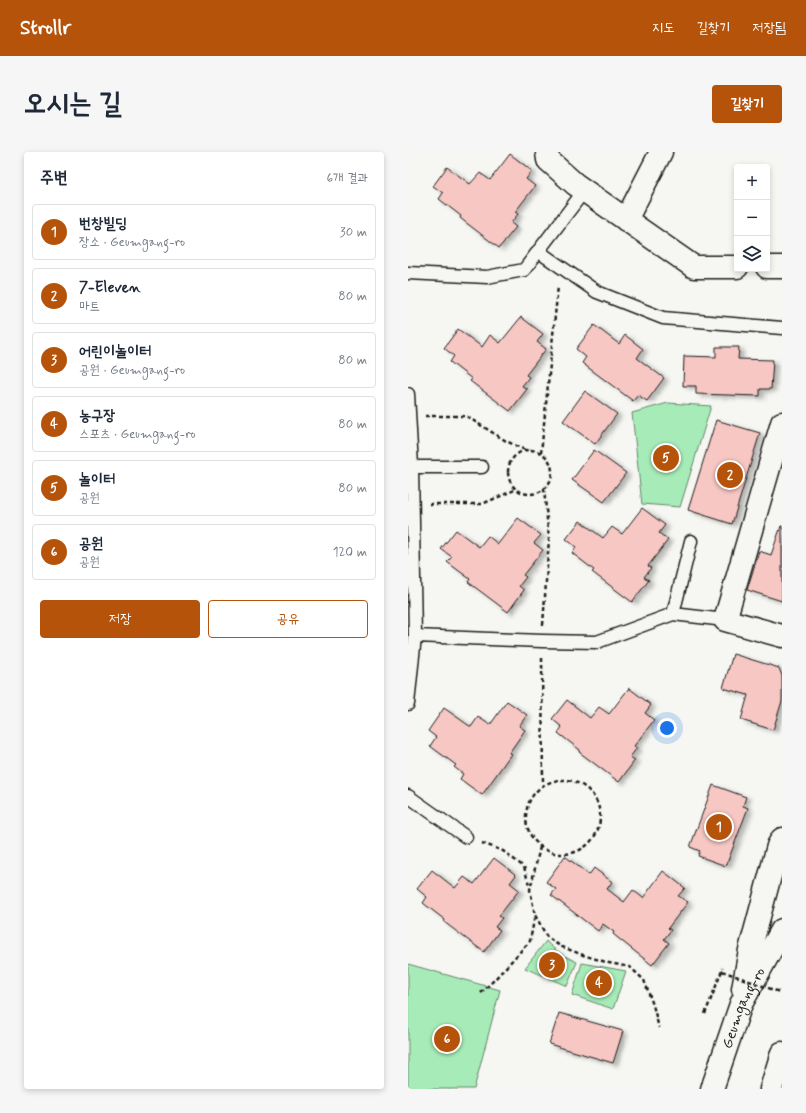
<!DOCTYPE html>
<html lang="ko">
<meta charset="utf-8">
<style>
:root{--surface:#fff;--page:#f6f6f7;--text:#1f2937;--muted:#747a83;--line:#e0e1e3;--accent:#b45309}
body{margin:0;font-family:Mynerve,"Poor Story",sans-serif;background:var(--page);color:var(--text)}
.controls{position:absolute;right:12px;top:12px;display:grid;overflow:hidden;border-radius:4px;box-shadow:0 2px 6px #0003}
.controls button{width:36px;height:36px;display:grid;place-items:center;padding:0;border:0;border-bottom:1px solid var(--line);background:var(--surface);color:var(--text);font:20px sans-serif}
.you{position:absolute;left:259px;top:576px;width:14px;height:14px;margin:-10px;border:3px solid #fff;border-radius:50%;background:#1a73e8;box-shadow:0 0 0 6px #1a73e833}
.badge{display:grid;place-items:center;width:26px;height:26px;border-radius:50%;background:var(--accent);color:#fff;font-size:13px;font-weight:700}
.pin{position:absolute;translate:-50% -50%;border:2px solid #fff;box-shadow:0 1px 4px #0006}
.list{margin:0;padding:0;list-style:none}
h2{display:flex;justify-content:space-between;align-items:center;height:52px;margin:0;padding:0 16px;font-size:17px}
h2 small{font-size:13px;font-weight:400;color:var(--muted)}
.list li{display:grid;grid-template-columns:26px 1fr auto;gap:12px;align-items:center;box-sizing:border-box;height:56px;margin:0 8px 8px;padding:0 8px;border:1px solid var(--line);border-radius:4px}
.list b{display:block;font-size:15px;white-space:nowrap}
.list p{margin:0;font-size:13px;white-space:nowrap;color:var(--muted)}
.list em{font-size:13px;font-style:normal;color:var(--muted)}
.actions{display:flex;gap:8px;padding:12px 16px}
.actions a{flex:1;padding:9px 0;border:1px solid var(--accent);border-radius:4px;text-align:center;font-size:14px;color:var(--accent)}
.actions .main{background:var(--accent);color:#fff}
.icon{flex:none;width:22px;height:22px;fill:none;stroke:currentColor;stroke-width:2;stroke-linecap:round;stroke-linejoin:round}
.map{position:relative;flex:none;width:374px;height:937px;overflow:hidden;border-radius:4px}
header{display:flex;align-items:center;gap:24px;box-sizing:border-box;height:56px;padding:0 20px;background:var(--accent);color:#fff}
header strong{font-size:19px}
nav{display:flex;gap:22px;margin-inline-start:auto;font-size:14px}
.intro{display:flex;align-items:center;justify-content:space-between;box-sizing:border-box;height:96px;padding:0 24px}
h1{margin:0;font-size:28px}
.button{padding:10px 18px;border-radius:4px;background:var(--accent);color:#fff;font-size:14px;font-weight:700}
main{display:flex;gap:24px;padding:0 24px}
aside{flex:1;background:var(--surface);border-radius:4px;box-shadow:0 2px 6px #0003}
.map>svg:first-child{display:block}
</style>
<header>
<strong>Strollr</strong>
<nav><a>지도</a><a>길찾기</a><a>저장됨</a></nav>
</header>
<div class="intro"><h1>오시는 길</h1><a class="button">길찾기</a></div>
<main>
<aside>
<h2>주변<small>6개 결과</small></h2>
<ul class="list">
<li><span class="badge">1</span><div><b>번창빌딩</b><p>장소 · Geumgang-ro</p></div><em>30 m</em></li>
<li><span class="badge">2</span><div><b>7-Eleven</b><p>마트</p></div><em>80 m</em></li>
<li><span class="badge">3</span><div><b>어린이놀이터</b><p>공원 · Geumgang-ro</p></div><em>80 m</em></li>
<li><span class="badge">4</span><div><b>농구장</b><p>스포츠 · Geumgang-ro</p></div><em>80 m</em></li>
<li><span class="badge">5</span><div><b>놀이터</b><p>공원</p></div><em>80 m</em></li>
<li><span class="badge">6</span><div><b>공원</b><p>공원</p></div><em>120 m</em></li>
</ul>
<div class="actions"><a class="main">저장</a><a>공유</a></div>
</aside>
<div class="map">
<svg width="374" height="937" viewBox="0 0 374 937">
<defs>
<filter id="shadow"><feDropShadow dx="4.5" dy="2.5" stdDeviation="2" flood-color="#0004"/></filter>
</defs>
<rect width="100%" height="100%" fill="#f6f6f2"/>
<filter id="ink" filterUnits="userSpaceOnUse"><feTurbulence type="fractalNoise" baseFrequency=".025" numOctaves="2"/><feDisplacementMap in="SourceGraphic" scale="8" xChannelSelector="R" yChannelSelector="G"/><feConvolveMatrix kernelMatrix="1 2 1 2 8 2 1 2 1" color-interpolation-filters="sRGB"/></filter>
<g filter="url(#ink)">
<!-- green -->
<path fill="#a7ecb8" stroke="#62846a" d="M260,251l43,3 -31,101 -38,-3 -10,-91z
M138,789c9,10 18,15 31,21l-10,24 -42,-18z
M174,811l44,8 -13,38 -41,-14z
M0,812l92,26 -26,99h-66z"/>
<!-- building -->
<path fill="#f7c7c3" stroke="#1c1c1c" filter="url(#shadow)" d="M102,2l22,17 -6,8 9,7 -20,26 3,2 -7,9 5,4 -17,21 -39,-30 1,-2 -22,-17 4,-6 -10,-7 14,-19 23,17 10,-11 10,7z
M113,165l22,17 -6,8 9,7 -20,26 3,2 -7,9 5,3 -17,22 -40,-30 2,-2 -22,-17 4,-6 -10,-8 14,-19 24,18 8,-12 10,8z
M186,173l25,19 6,-9 18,14 -6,9 27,20 -17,23 -9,-6 -5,6 -51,-38 4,-6 -10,-8z
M308,195h23l-1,12 35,1 -2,29h-11v7l-64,-2v-8h-13l1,-30 32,1z
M177,239l32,23 -22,30 -32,-23z
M308,268l44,13 -28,91 -44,-14z
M186,298l32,23 -22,29 -32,-22z
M234,356l23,17 -6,8 9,7 -20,26 3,2 -7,9 5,3 -17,22 -40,-30 2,-2 -22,-17 4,-6 -10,-8 14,-18 23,17 9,-11 10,7z
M110,366l23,17 -7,8 9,7 -20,25 3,2 -7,9 5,4 -16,22 -40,-30 2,-3 -23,-17 5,-5 -11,-8 15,-19 23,17 9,-11 10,8z
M373,374h1v75l-35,-11 12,-39 12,4z
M325,502l46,14 3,8v25l-9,29 -32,-10 7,-25 -25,-7z
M221,536l22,17 -6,8 9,7 -20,26 3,2 -7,9 5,3 -16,22 -40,-30 1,-2 -22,-17 4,-6 -10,-8 15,-19 23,18 9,-11 10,7z
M99,549l20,14 -8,11 6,4 -16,23 2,1 -29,41 -22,-16 3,-5 -9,-7 2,-2 -26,-19 6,-9 -8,-6 16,-23 27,19 7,-10 12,8z
M305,633l33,12 -3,9 5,2 -22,58 -28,-10 2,-5 -10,-4z
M157,704l24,19 5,-7 18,14 -5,7 17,13 9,-12 10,8 20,-27 22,17 -7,8 10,6 -20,26 3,2 -7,9 5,4 -17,22 -39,-31 1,-2 -11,-8 -5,7 -47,-36 5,-6 -10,-7z
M86,706l22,17 -6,8 9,7 -20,26 3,2 -7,9 5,3 -16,22 -40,-30 1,-2 -22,-17 4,-6 -10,-8 15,-19 23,18 9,-11 10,7z
M151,861l64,18 -10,32 -64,-19z"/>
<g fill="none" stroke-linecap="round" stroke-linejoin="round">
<!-- service casing -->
<g stroke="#1c1c1c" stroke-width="15">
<path id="service" d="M130,99l59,41 66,26 119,10
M0,121l79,4 37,-7 60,-79
M0,242l4,73 3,169 -7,68
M4,315h70
M265,462l18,-73
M7,484l127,5 55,1 76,-28 52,6
M0,644l58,41"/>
</g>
<!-- minor casing -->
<g stroke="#1c1c1c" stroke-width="25">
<path id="minor" d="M139,0l1,8 27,24 119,83h43
M218,68l35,-68
M359,115h15
M374,271l-57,197 57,16"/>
</g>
<!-- secondary casing -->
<g stroke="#1c1c1c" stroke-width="25">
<g id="secondary">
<path d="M335,837l7,-39 28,-104 4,-7"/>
<path id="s1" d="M304,937l29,-85 41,-74"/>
<path d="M363,937l11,-36"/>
</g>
</g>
<!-- path -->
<path stroke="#1c1c1c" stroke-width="2.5" stroke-dasharray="4 3" stroke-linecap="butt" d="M17,264h41l40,25 21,10
M100 320a22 22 0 1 1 44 0a22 22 0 1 1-44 0Z
M133,301l17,-167
M21,352h53l35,-15
M135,473l6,-86 -5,-50
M134,506l1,128
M118 665a37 37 0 1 1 74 0a37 37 0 1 1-74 0Z
M74,691l21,8 21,16 6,21
M132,695l-10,43 5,25 12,22 13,9 23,9 26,8 21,4 14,13 9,25 6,23
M73,841l14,-14 35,-38 5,-26
M297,862l18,-46"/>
<!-- service -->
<use href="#service" stroke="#f6f6f2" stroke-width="12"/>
<!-- minor -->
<use href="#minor" stroke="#f6f6f2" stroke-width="22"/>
<!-- secondary -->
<use href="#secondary" stroke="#f6f6f2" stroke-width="22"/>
<!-- path-bridge -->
<path stroke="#1c1c1c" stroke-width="2.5" stroke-dasharray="4 3" stroke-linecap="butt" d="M314,819l60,22"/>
</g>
</g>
<g text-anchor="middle" stroke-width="3" stroke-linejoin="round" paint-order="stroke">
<!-- street labels -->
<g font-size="15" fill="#1c1c1c" stroke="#f6f6f2">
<text dy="5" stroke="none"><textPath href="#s1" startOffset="87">Geumgang-ro</textPath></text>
</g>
</g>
</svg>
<div class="controls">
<button>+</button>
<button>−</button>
<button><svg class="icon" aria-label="layers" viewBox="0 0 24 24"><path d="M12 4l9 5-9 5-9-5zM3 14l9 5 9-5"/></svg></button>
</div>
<div class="you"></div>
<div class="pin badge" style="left:311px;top:675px">1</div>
<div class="pin badge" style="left:322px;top:323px">2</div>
<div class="pin badge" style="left:144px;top:813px">3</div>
<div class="pin badge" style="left:191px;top:831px">4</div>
<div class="pin badge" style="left:258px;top:306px">5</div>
<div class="pin badge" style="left:39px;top:887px">6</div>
</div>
</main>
